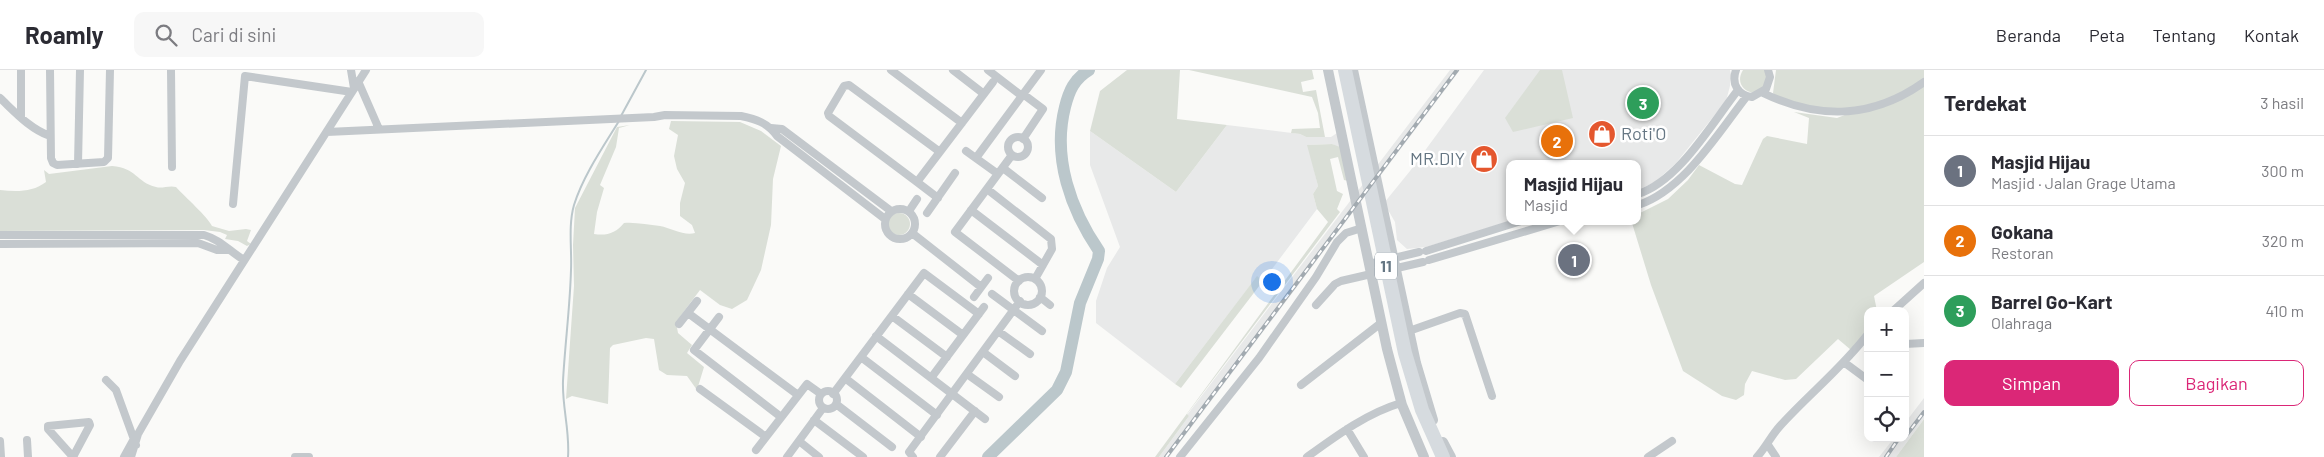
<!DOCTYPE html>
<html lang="id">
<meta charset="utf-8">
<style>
:root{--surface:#fff;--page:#f7f7f7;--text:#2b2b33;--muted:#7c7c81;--line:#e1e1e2;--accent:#db2777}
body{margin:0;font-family:Barlow,sans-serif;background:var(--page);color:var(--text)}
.controls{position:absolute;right:15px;bottom:15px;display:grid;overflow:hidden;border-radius:10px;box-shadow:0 5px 20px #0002}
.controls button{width:45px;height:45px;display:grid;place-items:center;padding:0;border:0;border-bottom:1px solid var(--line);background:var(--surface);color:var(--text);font:25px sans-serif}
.you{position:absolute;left:1271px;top:211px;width:18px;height:18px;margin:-12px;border:4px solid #fff;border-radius:50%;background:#1a73e8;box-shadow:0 0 0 8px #1a73e833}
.badge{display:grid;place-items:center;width:32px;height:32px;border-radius:50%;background:var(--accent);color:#fff;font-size:16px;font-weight:700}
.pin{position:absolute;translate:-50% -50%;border:2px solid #fff;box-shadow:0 1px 5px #0006}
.popup{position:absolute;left:1506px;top:90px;width:135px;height:65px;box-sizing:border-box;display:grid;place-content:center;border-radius:10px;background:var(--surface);filter:drop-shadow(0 1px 4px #0005);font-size:16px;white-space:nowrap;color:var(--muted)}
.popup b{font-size:19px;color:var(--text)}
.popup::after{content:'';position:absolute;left:50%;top:100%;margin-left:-10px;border:10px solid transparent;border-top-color:var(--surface)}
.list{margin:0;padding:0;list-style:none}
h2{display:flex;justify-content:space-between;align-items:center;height:65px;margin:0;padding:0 20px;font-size:21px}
h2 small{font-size:16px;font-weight:400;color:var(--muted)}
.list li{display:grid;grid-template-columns:32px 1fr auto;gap:15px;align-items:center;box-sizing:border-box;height:70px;padding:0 20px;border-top:1px solid var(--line)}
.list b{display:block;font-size:19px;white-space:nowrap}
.list p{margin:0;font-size:16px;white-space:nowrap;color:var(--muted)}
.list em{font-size:16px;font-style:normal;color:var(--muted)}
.actions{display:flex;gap:10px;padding:15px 20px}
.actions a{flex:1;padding:11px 0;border:1px solid var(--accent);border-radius:10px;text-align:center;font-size:18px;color:var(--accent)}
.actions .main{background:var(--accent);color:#fff}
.icon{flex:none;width:28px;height:28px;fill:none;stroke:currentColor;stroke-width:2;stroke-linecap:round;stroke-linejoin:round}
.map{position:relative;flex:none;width:1924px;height:387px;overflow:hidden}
header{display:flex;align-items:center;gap:30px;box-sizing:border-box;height:70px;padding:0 25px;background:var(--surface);border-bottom:1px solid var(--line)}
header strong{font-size:24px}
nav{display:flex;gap:28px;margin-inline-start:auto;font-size:18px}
.search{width:350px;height:45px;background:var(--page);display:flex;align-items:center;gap:12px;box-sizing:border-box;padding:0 18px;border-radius:10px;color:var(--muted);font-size:19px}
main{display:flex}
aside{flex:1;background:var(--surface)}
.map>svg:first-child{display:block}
</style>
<header>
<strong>Roamly</strong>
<div class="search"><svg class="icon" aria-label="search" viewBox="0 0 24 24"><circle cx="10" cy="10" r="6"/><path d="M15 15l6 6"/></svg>Cari di sini</div>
<nav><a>Beranda</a><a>Peta</a><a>Tentang</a><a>Kontak</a></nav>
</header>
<main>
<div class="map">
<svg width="1924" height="387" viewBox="0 0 1924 387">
<rect width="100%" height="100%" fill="#fafaf8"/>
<!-- built -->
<path fill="#e8e9e9" d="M1450,0h10l-291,387h-10l30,-41 -2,-1z
M1484,0h246l1,4 -1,12 -4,15 -50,62 -21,19 -17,8v-26h-128v57l-84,26 -19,2 -10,-9 -2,-18 -11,-19 26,-32z
M1227,55l73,9 6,3h25l6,-4 5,17 -10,-6 -24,1 10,41 -5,8 4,15 -54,72 -6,-4 -2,2 -80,105 -79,-61v-22l11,-33 13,-21 -30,-82v-34l86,61z
M1924,328v21l-28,38h-17l15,-19h11v-15z"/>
<!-- green -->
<path fill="#dadfd7" d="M1127,0h53l-3,49 50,6 -51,67 -86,-61 10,-40z
M1189,0h123l2,9 -13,3 2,10 13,-2 9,47h-19l-6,-3 -9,-1 1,-4 28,-1 -2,-15 -6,-16z
M1540,0h22l11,48 -60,14 -8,-14z
M1743,0h22l2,4 -1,11 -11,8c-13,-1 -19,-12 -12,-23z
M1776,0h148v10l-45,24 -46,6 -14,-1 -44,-13 -2,-3z
M1924,14v178l-50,34 3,15h-9v21l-17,18 -13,-11 -42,40 -11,1 -33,-9 -7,13 -1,11 -8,5 -14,-4 -39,-25 -32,-86 -19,-62 6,-2v-7l30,-15 20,-19 11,-15 36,19 7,1 21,-46 4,-3 40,8 2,-26 -15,-6 43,6z
M671,51l69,1 21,9 20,15 -8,33 -2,46 -10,45 -14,30 -15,9 -12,-4 -20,-15 -24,32 2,11 14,12 -5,8 17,14 -7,23 -10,-14 -20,-1 -8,-5 -5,-31 -8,-1 -33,7 -3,3 -2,56 -36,-8 -6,3 8,-113 -1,-41 2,-37 42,-81 13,-2 -11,3 -3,19 -16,38 4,3 -7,24 -3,22c13,2 22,-1 30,-11 12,-1 24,2 36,3 11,2 24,10 35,7l-3,-8 -12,-9v-13l5,-20 -8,-14 -3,-13 4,-21 -9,-6z
M1307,75l25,-1 8,3 8,34 -4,-1 -6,-23 -8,2 7,32 6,3 -6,15 3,3 -153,202 2,2 -30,41h-4l173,-235 -11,-13 -4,-15 5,-8z
M112,96c25,2 24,16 44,21 6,2 13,-2 20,0 9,10 32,30 36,39l17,5 17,-2 5,1 -4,11 4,3 -4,2 -9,-5 -13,-2 2,-4 -7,-3 -16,-2 -204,1v-41c17,2 33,2 46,-8l-2,-12 5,4z
M888 154a11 11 0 1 1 22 0a11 11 0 1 1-22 0Z
M1257,206l6,5 -82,107 -6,-4z
M1924,349v38h-28z"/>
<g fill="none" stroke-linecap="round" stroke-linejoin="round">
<!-- stream -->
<path stroke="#bbc7cb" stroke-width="2" d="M621,46l25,-46
M568,387c2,-26 -6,-50 -5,-76 2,-37 7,-74 8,-111 1,-21 -3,-44 3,-65 9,-29 29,-58 45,-84"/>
<!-- river -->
<path stroke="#bbc7cb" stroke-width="12" d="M988,387l69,-67 9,-18 14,-69 18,-44 1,-8c-28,-41 -47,-93 -34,-144 4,-16 9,-28 24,-37"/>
<!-- minor -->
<path stroke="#c3c8cc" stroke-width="8" d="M50,0l1,88 2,5 4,2 47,-3 4,-4 2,-88
M171,0l1,97
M351,0l3,18
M891,0l71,53
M953,0l31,24
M988,0l34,26
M1736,0c-5,14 2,25 16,27l14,-8 4,-12 -2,-7
M358,11l21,48
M1763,23c56,27 109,26 161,-11
M1023,24l20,15 -20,30
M0,28c15,14 30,31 50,38
M21,47v-47
M771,58l11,1 109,82
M327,62l327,-15 11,-2 76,1c15,3 27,7 36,20l108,83
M1008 77a10 10 0 1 1 20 0a10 10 0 1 1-20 0Z
M966,81l32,23
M1012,85l-57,77 64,49
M976,88l65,-88
M78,94l2,-94
M1003,98l39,30
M917,112l-88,-66 -1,-3 16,-27 5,-1 91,67
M987,119l64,50 1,10 -17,30
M1638,124c41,-13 74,-71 100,-104
M938,128l-21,-16 76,-100
M233,134l12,-128 107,16
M1638,135c46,-15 80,-72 109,-109
M885 154a15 15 0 1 1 30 0a15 15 0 1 1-30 0Z
M971,140l72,55
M909,141l8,-12
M927,143l28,-40
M912,163l69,54
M0,165h204c17,5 25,16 40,25
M0,174l198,-1 19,7h11
M1426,181l95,-30
M1429,190l131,-39
M1369,194l50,-12
M1014 221a14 14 0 1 1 28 0a14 14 0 1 1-28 0Z
M908,224l55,41
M992,224l50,37
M974,227l14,-19
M1040,227l10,8
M1316,235l19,-21 6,-3 82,-19
M1893,241l31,-28
M688,243l110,82
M892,246l55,41
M719,247l-25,33 87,67
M679,254l18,-23
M998,261l32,23
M1409,261l51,-18 5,1 27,82
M876,266l109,83
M1905,274l19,-1
M983,282l32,24
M861,287l76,58
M1845,293l23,17
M967,304l32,23
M845,308l76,59
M931,308l53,-71
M106,310l10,10 20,55
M1301,315l80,-62
M700,319l66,48
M819 330a9 9 0 1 1 18 0a9 9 0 1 1-18 0Z
M833,324l91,-121 55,41
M836,334l56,43
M814,350l49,37
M1347,359l17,28
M27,370l1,17
M0,371l1,16
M799,371l20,16
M1768,375l8,12
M756,380l51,-66 14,10
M73,387l17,-32 -1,-3 -41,4v3l25,28h1
M124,387l11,-20
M131,387l7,-23 42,-73 186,-291
M295,387h14
M787,387l36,-49
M913,387l-4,-5 111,-151
M940,387l35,-46
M1180,387l79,-99 57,-81 21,-35 9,-9 16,-5
M1307,387c29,-21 60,-44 94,-54
M1648,387l24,-16
M1757,387c9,-10 14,-21 23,-31 29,-32 61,-57 88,-92"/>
<!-- tertiary -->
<path stroke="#c3c8cc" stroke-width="10" d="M1328,0l59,279 15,56 22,52
M1353,0l63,293 17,57
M1443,372l8,15"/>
<!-- trunk -->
<path stroke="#d6dbdf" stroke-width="14" d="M1345,0l60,283 17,57 21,47"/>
<!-- rail casing -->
<g stroke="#a2aab0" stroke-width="4">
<path id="rail" d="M1905,367l19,-25
M1166,387l291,-387
M1886,387l13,-19"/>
</g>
<!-- rail -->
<use href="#rail" stroke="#fff" stroke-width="2" stroke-dasharray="5.5" stroke-linecap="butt"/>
</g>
<!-- icons -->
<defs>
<g id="shop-disc" transform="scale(1.4375)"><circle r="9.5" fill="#e4572e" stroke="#fff"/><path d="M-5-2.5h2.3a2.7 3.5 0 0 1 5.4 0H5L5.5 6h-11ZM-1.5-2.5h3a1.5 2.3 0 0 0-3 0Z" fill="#fff"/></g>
</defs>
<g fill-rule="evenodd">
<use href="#shop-disc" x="1602" y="64"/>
<use href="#shop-disc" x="1484" y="89"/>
</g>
<g text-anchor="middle" stroke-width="5" stroke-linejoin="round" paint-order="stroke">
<!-- shield labels -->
<rect fill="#fff" stroke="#939fa8" stroke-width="1" x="1375" y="182.5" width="22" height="27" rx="4"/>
<g font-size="16" font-weight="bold" fill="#657683">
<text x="1386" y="202">11</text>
</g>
<!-- poi labels -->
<g font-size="18" fill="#657683" stroke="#fff" text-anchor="start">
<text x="1621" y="70">Roti'O</text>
<text x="1465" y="95" text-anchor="end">MR.DIY</text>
</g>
</g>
</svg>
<div class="controls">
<button>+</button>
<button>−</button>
<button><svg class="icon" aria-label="locate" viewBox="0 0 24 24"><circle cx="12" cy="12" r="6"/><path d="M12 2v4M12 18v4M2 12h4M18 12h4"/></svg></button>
</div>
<div class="you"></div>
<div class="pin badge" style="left:1574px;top:190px;background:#6b7280">1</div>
<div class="popup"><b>Masjid Hijau</b>Masjid</div>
<div class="pin badge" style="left:1557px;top:71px;background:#e8710a">2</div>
<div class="pin badge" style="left:1643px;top:33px;background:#2e9e5b">3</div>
</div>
<aside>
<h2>Terdekat<small>3 hasil</small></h2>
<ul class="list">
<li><span class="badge" style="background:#6b7280">1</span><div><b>Masjid Hijau</b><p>Masjid · Jalan Grage Utama</p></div><em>300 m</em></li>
<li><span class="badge" style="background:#e8710a">2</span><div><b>Gokana</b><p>Restoran</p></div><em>320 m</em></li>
<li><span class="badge" style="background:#2e9e5b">3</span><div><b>Barrel Go-Kart</b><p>Olahraga</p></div><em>410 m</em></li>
</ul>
<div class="actions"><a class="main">Simpan</a><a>Bagikan</a></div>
</aside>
</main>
